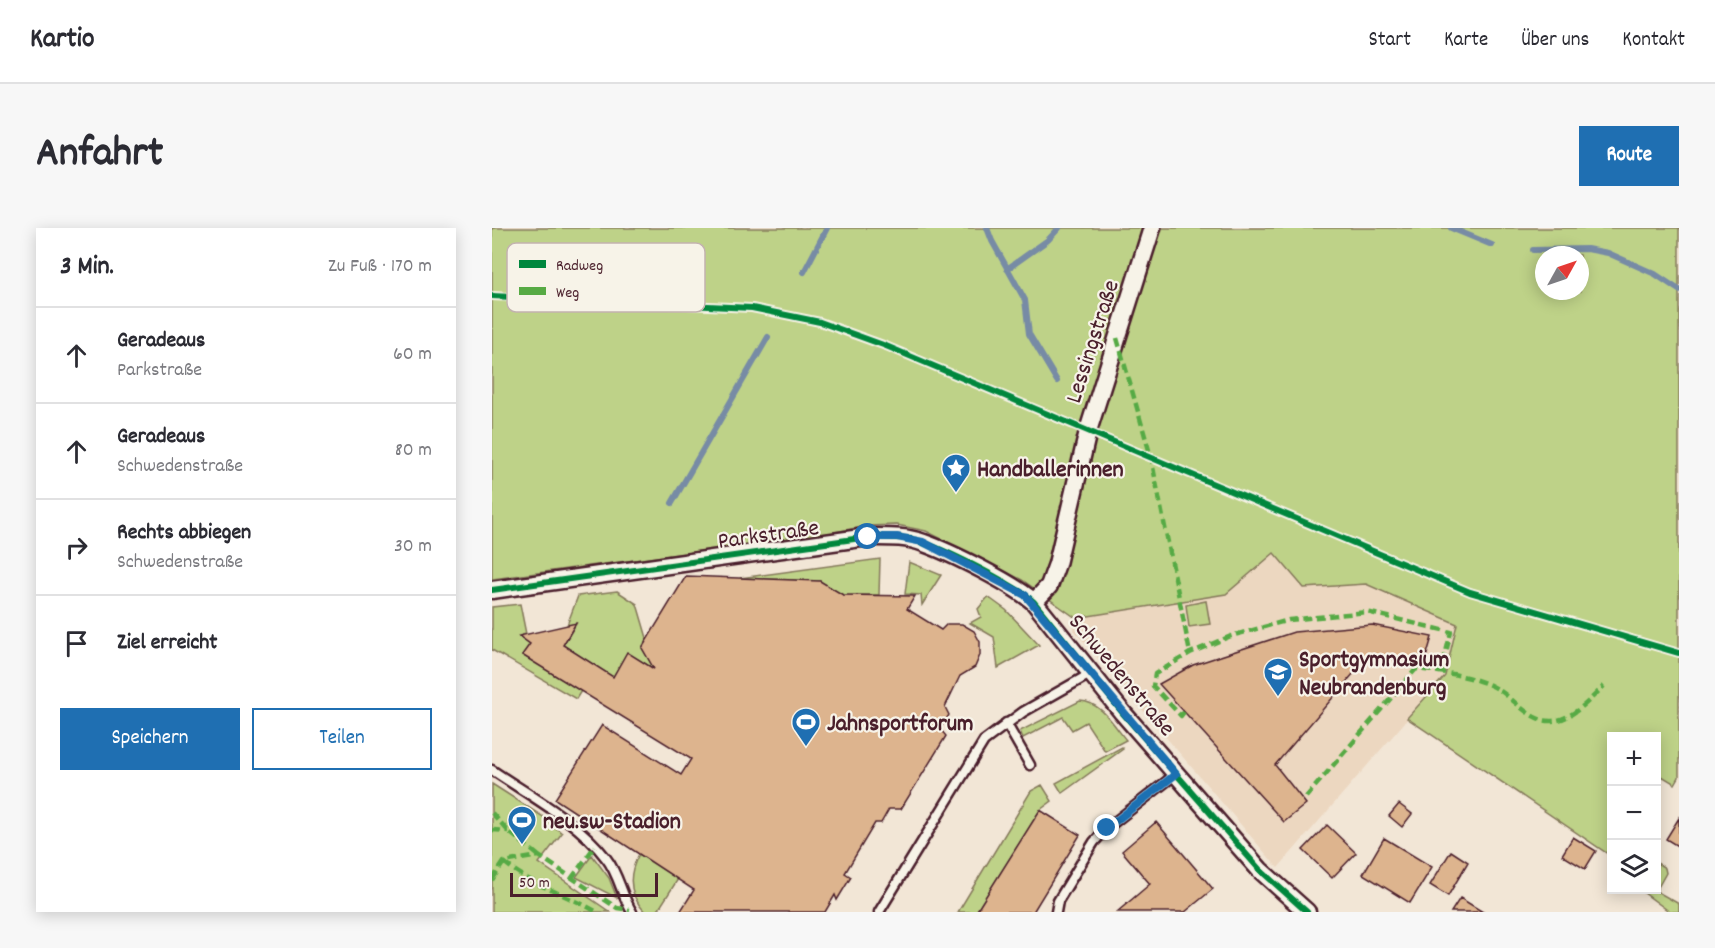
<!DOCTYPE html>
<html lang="de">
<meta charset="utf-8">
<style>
:root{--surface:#fff;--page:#f7f7f7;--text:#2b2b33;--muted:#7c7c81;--line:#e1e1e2;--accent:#1f6fb2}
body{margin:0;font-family:Dekko,sans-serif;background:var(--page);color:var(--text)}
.controls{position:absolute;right:18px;bottom:18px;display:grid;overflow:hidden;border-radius:0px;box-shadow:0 3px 15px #0003}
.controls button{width:54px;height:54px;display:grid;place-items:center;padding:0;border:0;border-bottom:2px solid var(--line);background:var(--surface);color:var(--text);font:30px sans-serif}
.compass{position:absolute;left:1043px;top:18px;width:54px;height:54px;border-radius:50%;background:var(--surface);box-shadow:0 3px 15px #0003;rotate:50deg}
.scale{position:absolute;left:18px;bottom:15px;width:148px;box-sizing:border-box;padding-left:6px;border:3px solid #4a1f2b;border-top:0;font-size:16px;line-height:21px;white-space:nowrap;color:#4a1f2b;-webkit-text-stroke:4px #f7f3e8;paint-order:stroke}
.stop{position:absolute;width:18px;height:18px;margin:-14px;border:4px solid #1f6fb2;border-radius:50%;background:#fff}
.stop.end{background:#1f6fb2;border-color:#fff;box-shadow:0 2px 6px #0008}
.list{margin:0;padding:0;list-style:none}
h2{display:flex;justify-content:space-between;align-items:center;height:78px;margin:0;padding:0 24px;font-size:26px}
h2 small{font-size:20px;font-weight:400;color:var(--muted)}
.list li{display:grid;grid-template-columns:39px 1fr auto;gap:18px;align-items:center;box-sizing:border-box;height:96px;padding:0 24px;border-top:2px solid var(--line)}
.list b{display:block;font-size:22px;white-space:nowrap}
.list p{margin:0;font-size:20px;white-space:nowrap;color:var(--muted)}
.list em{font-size:20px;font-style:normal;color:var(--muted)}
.actions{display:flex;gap:12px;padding:18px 24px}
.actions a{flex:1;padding:14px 0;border:2px solid var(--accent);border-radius:0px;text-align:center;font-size:21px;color:var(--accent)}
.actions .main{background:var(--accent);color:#fff}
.icon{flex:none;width:33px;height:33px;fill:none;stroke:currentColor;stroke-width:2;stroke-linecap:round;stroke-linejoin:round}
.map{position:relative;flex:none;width:1187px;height:684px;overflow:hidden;border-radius:0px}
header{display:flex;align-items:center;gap:36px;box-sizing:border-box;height:84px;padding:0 30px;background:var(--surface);border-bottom:2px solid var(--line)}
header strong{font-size:28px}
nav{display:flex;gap:33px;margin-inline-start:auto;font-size:21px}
.intro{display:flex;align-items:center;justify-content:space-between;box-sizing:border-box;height:144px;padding:0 36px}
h1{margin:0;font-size:42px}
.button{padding:15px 27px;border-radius:0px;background:var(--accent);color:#fff;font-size:21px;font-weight:700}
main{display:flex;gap:36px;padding:0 36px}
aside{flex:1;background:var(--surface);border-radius:0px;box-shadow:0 3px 15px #0003}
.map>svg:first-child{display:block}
</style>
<header>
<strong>Kartio</strong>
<nav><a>Start</a><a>Karte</a><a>Über uns</a><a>Kontakt</a></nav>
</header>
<div class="intro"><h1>Anfahrt</h1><a class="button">Route</a></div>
<main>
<aside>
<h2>3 Min.<small>Zu Fuß · 170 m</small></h2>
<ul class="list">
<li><svg class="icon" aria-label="ahead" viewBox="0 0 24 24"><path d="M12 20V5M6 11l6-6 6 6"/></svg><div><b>Geradeaus</b><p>Parkstraße</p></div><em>60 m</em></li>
<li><svg class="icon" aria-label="ahead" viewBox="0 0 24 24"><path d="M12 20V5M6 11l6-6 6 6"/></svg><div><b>Geradeaus</b><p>Schwedenstraße</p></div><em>80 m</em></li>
<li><svg class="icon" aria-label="right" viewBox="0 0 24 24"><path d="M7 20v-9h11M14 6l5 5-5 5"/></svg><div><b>Rechts abbiegen</b><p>Schwedenstraße</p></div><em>30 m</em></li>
<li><svg class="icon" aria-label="arrive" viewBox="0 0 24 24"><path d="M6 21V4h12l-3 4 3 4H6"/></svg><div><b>Ziel erreicht</b></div></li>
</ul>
<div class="actions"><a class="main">Speichern</a><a>Teilen</a></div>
</aside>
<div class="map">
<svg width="1187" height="684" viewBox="0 0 1187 684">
<rect width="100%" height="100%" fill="#f2e6d6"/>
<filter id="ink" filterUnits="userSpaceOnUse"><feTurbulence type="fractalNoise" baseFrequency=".0167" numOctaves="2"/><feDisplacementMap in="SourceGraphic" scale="12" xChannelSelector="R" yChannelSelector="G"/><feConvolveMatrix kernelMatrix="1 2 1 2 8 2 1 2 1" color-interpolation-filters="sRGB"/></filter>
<g filter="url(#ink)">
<!-- built -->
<path fill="#ecd7c0" d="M782,325l30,35 62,-4 91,40 -12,52 -167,192 -204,-238 2,-12 150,-24z"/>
<!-- green -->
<path fill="#bed288" stroke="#84785a" stroke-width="1.5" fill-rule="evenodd" d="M0,0h1187v549l-4,7 -13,-8 -5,9 -1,-49h-44l-1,120 -204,-138 38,-42 12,-52 -91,-40 -62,4 -30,-35 -48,41 -150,24 -54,-38 -96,-49 -29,-6 -30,1 -60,11 -315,42zM1052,27h36v36h-36z
M388,331l-1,36h-36l-23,-14 -80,-3z
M417,334l32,13 -19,30 -1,-10 -16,-1z
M125,363l20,13 10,34 -5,10 12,21 -27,-16 -14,24 -50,-32 13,-21 -9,1 11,-29z
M496,369l18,13 33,35 -41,23 -4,-31 -24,-14 11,-6 -3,-8z
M714,373l4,23 -21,3 -3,-22z
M28,376l6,30 -7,2 11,8 -8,11 59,36 -5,8 -84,-49v-43z
M588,473c21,1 33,23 46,39l-21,11 -19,-29 -14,8 -9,-13 -40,21 -3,-7z
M630,519l1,2 -61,44 -6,-10z
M0,556l50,32 20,17 -23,30 71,49h-118z
M550,557l10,16 -12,9 -64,102h-18l73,-121z
M147,626l39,25 -21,33h-12c-17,-18 -17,-38 -6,-58z
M100,627l17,23 8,20 -41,-21z
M1165,635l8,5 1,5 -10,18 23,13v8h-9l-30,-22h16z"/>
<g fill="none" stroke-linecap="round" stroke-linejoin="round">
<!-- stream -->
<path stroke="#778ba5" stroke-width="6" d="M495,0l5,13 33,59 4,34 28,47
M959,0l41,17
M1041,22l54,-1 21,4 47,21 24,16
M515,41l41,-29 11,-12
M312,44l23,-44
M180,275l96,-166"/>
</g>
<!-- building -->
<path fill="#ddb48e" stroke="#4a1f2b" stroke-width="1.5" d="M194,348l134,5 23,14 72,1 -8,13 34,21 6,-6h15l12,7 6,11v13l-5,12 -15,9 -15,31 4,8 -9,14 6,7 -45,73h-12l-8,14h-6l-30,50 6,4 -14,23 -2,-5 -10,17h-145l14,-22 -139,-91 47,-74 79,50 10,-16 -169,-104 8,-11 -11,-8 57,-13 -13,22 50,32 14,-25 27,17 -12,-21z
M880,397l60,12 -7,24 -64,-4 -1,9 -85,99 31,39 -22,18 -125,-138 34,-19 101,-33z
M907,576l13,10 -10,13 -13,-11z
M548,582l40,25 -47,77h-57z
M1187,590v29l-13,-8z
M664,594l57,67 -28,23h-68l33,-28 -28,-33z
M835,597l29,28 -24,25 -29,-28z
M1081,609l23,14 -11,18 -23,-14z
M892,610l48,29 -22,36 -47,-29z
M959,623l17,11 -20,34 -18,-11z
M968,670l23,14h-32z"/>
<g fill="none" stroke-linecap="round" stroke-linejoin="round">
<!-- service casing -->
<g stroke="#4a1f2b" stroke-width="13">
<path id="service" d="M514,495l24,42
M0,542c38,26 86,51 114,88 13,16 15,37 26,54
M387,684l105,-171 39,-29 67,-38
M564,684l2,-11 36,-59 13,-14 69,-54"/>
</g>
<!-- minor casing -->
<g stroke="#4a1f2b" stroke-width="21">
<path id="minor" d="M0,362l376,-53c19,0 38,-1 56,6 28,10 88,40 110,59l88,110 138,158 47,42
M542,374l15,-16 8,-22 31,-133 64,-203"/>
</g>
<!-- service -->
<use href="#service" stroke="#f7f3e8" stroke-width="8"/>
<!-- minor -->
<use href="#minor" stroke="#f7f3e8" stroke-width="16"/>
<!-- quiet -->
<path stroke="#57aa44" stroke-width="4.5" stroke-dasharray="9 4.5" stroke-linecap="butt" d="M625,110l34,119 39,196
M692,484l-3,4 -28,-30 2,-12 35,-21 41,-17 58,-16 78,-8 84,20 -10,40
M814,569l110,-128c26,3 52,6 76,17 17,8 29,25 45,32 27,12 50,-16 67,-32
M0,585l16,18 31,25
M0,602l16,1
M12,634c27,24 63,32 93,50
M79,651l24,-33
M0,652l12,-18 35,-6 78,52 13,2"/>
<!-- cycleway casing -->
<g stroke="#f7f3e8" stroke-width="10">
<path id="cycleway" d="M0,68l260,12 68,14 66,24 584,246 209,61
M0,362l376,-53c19,0 38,-1 56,6 28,10 88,40 110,59l88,110 138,158 47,42"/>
</g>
<!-- cycleway -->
<use href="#cycleway" stroke="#00873e" stroke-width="6"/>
</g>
</g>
<g fill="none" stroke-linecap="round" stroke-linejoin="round" filter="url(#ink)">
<!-- route -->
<path stroke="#1f6fb2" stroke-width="8" d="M376,309h29l26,5 102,53 151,179 -69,54"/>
</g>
<!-- icons -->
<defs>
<g id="sight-pin" transform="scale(1.5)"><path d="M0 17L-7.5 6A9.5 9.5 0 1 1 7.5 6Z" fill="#1f6fb2" stroke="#f7f3e8"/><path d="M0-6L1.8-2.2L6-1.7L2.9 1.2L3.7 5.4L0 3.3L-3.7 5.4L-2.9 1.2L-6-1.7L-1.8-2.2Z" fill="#fff"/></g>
<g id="school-pin" transform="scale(1.5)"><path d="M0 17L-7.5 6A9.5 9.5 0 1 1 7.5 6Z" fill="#1f6fb2" stroke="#f7f3e8"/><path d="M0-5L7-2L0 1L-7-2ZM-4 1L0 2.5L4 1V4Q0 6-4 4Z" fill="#fff"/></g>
<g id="stadium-pin" transform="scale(1.5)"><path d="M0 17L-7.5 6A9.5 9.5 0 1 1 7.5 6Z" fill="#1f6fb2" stroke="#f7f3e8"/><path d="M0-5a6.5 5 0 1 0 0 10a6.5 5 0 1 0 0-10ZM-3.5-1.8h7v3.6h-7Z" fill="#fff"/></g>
</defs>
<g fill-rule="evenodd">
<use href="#sight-pin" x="464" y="240"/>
<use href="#school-pin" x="786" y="444"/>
<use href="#stadium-pin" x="314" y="494"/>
<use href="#stadium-pin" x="30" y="592"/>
</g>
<g text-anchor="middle" stroke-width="4.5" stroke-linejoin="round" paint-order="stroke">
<!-- street labels -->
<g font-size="24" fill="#4a1f2b" stroke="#f7f3e8">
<text transform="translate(599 113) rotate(-72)" y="8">Lessingstraße</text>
<text transform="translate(276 305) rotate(-8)" y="8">Parkstraße</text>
<text transform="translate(631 446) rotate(50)" y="8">Schwedenstraße</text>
</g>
<!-- poi labels -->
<g font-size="24" font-weight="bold" fill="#4a1f2b" stroke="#f7f3e8" text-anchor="start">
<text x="485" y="248">Handballerinnen</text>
<text x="807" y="438">Sportgymnasium<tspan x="807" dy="28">Neubrandenburg</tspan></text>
<text x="335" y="502">Jahnsportforum</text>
<text x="51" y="600">neu.sw-Stadion</text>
</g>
</g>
<!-- legend -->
<rect x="15" y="15" width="198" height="69" rx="9" fill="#f7f3e8" stroke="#c3b3af" stroke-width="1.5"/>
<rect x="27" y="32" width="27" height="8" fill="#00873e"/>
<rect x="27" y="59" width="27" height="8" fill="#57aa44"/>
<g font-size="16" fill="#4a1f2b">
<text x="64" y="42">Radweg</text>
<text x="64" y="69">Weg</text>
</g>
</svg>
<div class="controls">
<button>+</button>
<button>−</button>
<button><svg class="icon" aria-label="layers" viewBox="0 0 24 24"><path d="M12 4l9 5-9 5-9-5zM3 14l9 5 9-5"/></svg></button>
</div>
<svg class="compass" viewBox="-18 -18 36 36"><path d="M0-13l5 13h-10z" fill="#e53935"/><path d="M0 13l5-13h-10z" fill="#7c7c81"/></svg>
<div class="scale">50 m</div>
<div class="stop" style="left:376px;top:309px"></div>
<div class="stop end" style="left:615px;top:600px"></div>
</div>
</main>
